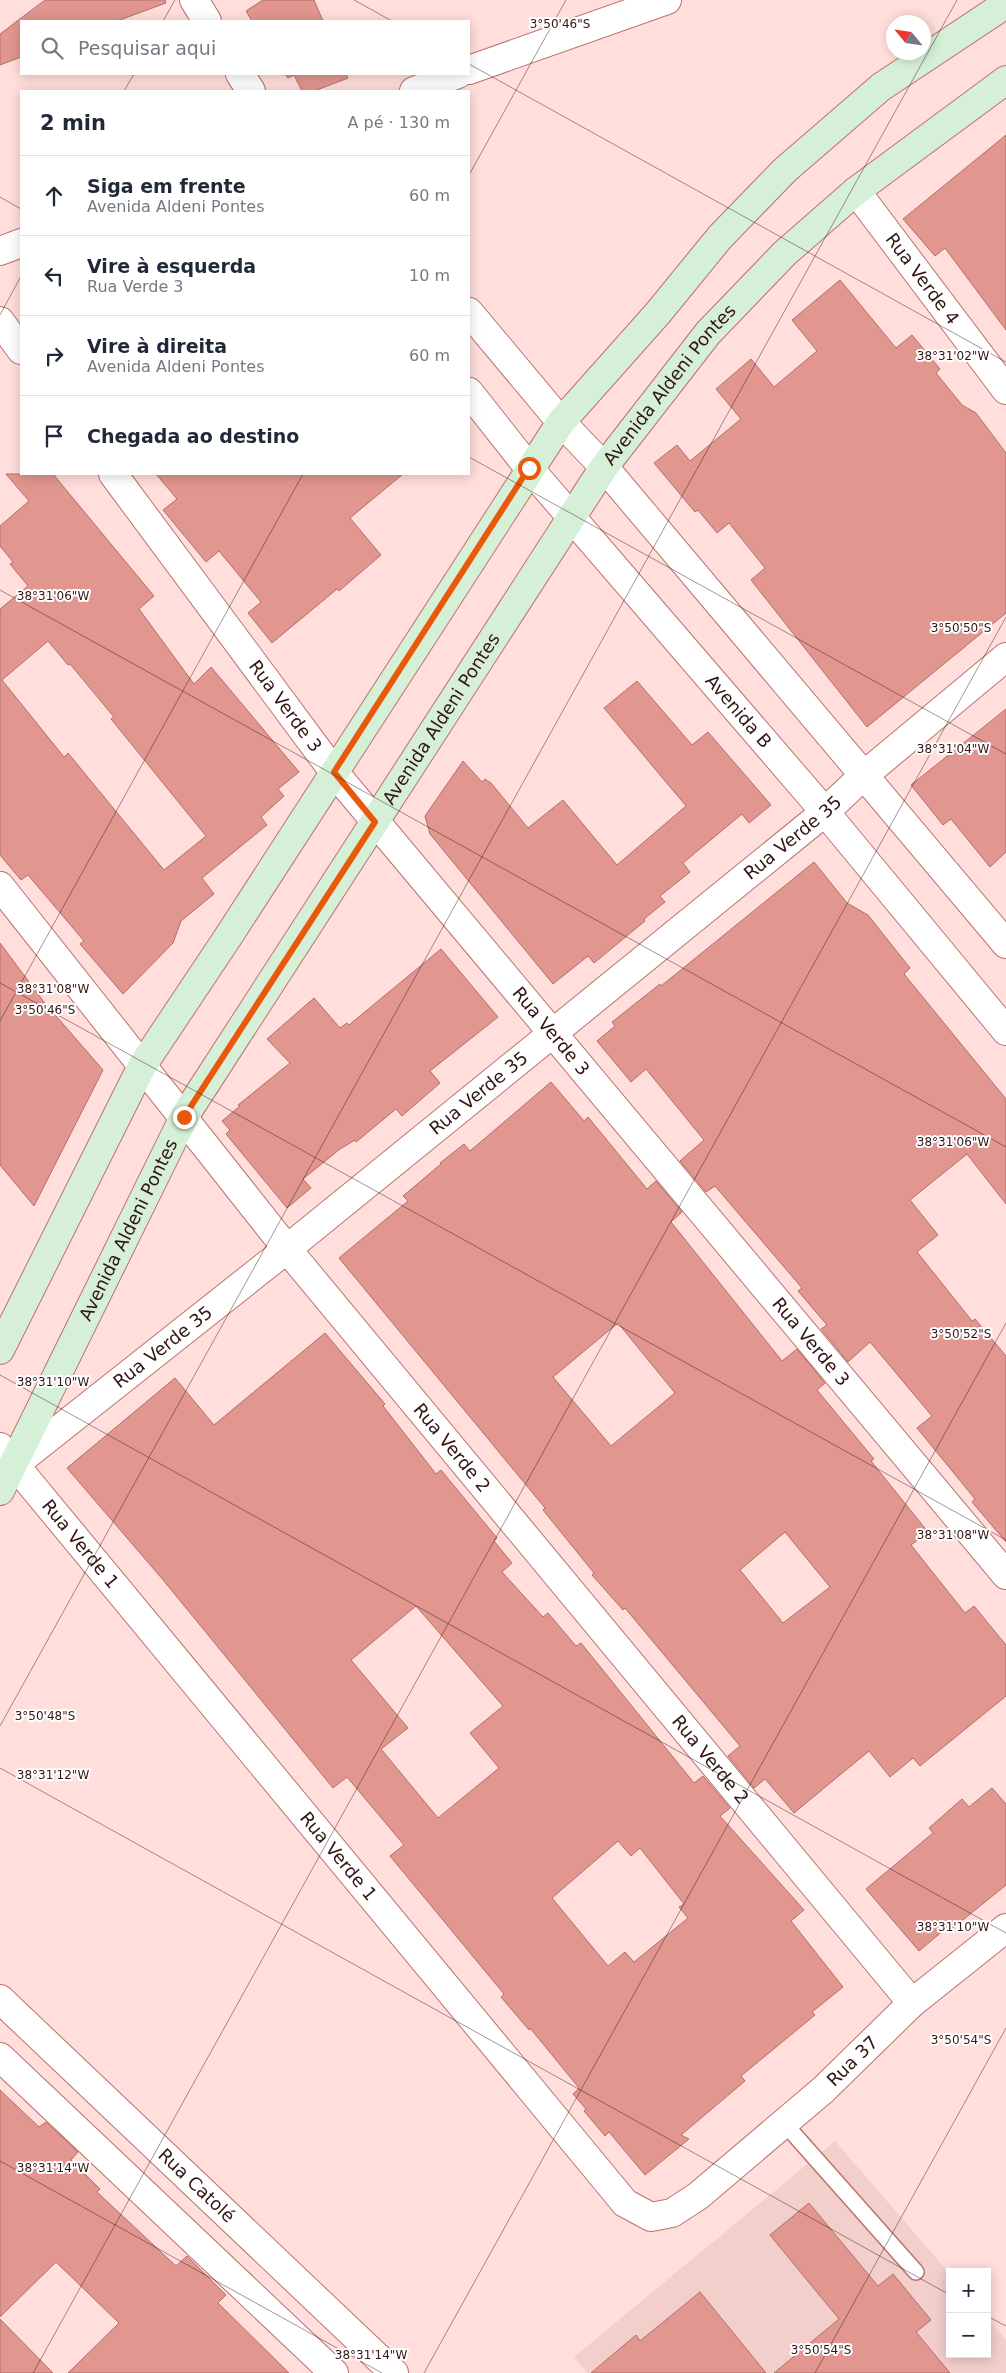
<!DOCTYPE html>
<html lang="pt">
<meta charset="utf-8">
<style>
:root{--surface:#fff;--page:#f6f6f7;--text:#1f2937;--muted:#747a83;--line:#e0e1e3}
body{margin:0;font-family:"DejaVu Sans",sans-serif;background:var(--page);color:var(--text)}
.controls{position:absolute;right:15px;bottom:15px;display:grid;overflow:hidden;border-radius:0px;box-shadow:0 2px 12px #0003}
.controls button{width:45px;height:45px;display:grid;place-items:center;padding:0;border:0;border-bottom:1px solid var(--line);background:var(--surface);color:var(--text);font:25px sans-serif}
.compass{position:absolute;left:886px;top:15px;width:45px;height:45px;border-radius:50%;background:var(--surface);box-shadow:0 2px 12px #0003;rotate:299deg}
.stop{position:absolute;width:15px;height:15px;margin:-11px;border:4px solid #ea580c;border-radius:50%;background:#fff}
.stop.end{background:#ea580c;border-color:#fff;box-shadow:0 1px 5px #0008}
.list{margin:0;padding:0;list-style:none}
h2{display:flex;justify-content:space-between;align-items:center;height:65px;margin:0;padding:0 20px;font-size:21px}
h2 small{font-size:16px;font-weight:400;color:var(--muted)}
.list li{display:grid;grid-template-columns:32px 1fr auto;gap:15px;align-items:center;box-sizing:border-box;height:80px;padding:0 20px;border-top:1px solid var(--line)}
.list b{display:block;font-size:19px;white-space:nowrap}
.list p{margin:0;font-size:16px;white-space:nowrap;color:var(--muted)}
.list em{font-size:16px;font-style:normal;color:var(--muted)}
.icon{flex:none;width:28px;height:28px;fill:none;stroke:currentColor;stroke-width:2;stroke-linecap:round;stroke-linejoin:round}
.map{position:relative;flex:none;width:1006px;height:2373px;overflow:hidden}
.search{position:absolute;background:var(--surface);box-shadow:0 2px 12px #0003;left:20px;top:20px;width:450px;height:55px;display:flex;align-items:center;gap:12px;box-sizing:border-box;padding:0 18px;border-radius:0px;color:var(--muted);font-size:19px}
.panel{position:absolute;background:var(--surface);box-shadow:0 2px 12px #0003;left:20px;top:90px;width:450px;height:385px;border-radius:0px}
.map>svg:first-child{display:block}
</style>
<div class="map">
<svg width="1006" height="2373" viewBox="0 0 1006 2373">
<rect width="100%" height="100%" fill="#ffdedb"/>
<!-- built -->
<path fill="#f3cfcb" d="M835,2141l115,133v80h37v-36l19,22v33h-419l-13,-16z"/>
<!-- building -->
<path fill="#e1968f" stroke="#b56e68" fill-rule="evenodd" d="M45,0h120l1,3 -49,18h-96v36l-21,8v-31z
M263,0h51l9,21h-71l-6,-10z
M285,74h61l2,4 -34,13h-12l-8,-16 -6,3z
M1006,135v195l-61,-82 -10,8 -32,-37z
M840,280l56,68 16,-13 28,34 -4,4 26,32 14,8 30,40v160l-139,114 -116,-147 14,-12 -36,-45 -12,10 -19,-23 -3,2 -41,-49 23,-18 13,16 51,-42 -25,-30 35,-30 23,28 43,-36 -25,-31z
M6,474h47l101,122 -15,13 55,75 17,-17 88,105 -21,17 6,7 -23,21 6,8 -65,53 12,16 -33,27 -8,22 -50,51 -43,-50 4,-3 -56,-66 -7,5 -21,-25v-246l28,-23 -18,-22 3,-2 -13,-16v-20l29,-25zM48,641l20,24 2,-1 44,53 -3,2 95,117 -42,34 -96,-117 -4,4 -62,-77z
M156,474h247l-53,44 31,37 -42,36 -2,-2 -65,54 -24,-30 13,-11 -42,-51 -13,11 -33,-40 -10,-12 14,-11z
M637,681l55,64 16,-13 63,73 -22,18 -7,-9 -59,49 7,9 -30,24 5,6 -21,17 1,2 -51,42 -6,-7 -35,28 -123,-150 -5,-18 38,-55 19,21 3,-3 6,4 37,45 35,-28 54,65 69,-59 -82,-98z
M1006,709v143l-16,15 -39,-48 -8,6 -32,-40z
M814,862l33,41 21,12 42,53 -6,6 102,125v105l-39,-50 -57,46 28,35 -21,17 55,69 3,-2 31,37v186l-34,-40 3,-3 -58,-71 15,-12 -62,-74 -22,20 -27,-33 6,-4 -29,-34 4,-3 -87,-102 -9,6 -26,-31 24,-21 -58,-71 -15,13 -34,-41 18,-15 -3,-4 48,-38 1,2z
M0,943l44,59 59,68 -69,136 -34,-41z
M441,949l57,68 -68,54 10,12 -38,33 -6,-7 -40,33 -1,-2 -15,9 -37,30 8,9 -24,20 -61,-74 4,-4 -8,-9 18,-15 -2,-1 52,-42 -23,-24 47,-41 26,30 7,-5 2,2z
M551,1082l33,39 4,-4 59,72 9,-8 26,31 -11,10 111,139 15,-12 28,34 -8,7 57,69 -3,2 57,71 -17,13 54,68 9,-7 32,39v51l-86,70 -7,-8 -23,19 -21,-26 -75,62 -29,-34 -11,9 -26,-32 12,-10 -115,-138 -2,2 -31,-35 2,-2 -51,-63 2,-2 -206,-250 69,-57 -5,-5 38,-32 -1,-1 24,-19 6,7zM618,1323l57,70 -64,53 -58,-69zM785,1532l45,55 -47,36 -43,-53z
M325,1333l60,71 -2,2 53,68 5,-4 56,68 -3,3 18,22 -10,9 41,45 5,-4 28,33 5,-3 113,140 9,-7 27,32 -10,8 84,94 -13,11 52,66 -31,25 3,3 -74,61 4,5 -64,54 8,4 -44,36 -36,-43 -4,4 -21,-25 2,-2 -13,-15 6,-6 -49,-60 -1,2 -28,-33 3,-3 -114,-138 14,-11 -57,-68 -14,11 -169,-207 -97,-113 108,-90 39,47zM416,1606l87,100 -33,27 29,35 -61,50 -57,-69 27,-21 -57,-68zM618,1841l13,15 9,-8 44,56 -5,3 9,11 -54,44 -9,-10 -17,14 -56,-68z
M992,1788l14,16v81l-53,43 -3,-3 -31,26 -53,-62 67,-56 -4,-5 33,-29 7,8z
M0,2090l39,37 7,-5 32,30 -7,8 29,29 -3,3 79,74 11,-10 39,39 -8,8 71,70h-221l51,-50 -63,-61 -56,55z
M809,2203l69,83 15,-12 38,46 -15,12 34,41h-176l65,-54 -69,-84z
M700,2292l66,81h-175l45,-38 4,6z
M0,2319l53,54h-53z"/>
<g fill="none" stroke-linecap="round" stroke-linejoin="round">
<!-- service casing -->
<g stroke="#bb736d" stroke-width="18">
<path id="service" d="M784,2123l132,149"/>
</g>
<!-- minor casing -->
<g stroke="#bb736d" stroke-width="30">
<g id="minor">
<path d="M194,0l13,21"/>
<path d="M469,70l198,-70"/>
<path d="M240,74l11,17"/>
<path d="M414,91l44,-17"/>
<path id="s1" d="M856,191l150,199"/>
<path d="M0,251l21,-8"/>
<path d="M469,312l92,110 43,45 402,477"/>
<path d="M0,321l21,29"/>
<path id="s2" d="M469,392l60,76 296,344 181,219"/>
<path id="s3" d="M113,474l221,298 672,803"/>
<path id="s4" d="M0,886l287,363 625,754"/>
<path id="s5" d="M0,1447l625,756 26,14 21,-4 26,-17 125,-106 89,-87 94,-75"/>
<path id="s6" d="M14,1465l273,-216 538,-437 38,-36 143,-119"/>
</g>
</g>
<!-- tertiary casing -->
<g stroke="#bb736d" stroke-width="30">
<g id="tertiary">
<path id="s7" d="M0,1999l394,374"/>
<path d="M0,2057l334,316"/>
</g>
</g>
<!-- secondary casing -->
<g stroke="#bb736d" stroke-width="30">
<g id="secondary">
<path d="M0,1350l142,-284 86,-129 333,-515 97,-109 62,-76 65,-67 96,-83 125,-83"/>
<path id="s8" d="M0,1491l184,-374 420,-650 104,-134 77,-80 71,-62 150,-111"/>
</g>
</g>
<!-- service -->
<use href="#service" stroke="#fff" stroke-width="15"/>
<!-- minor -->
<use href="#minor" stroke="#fff" stroke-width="28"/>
<!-- tertiary -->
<use href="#tertiary" stroke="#fff" stroke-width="28"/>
<!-- secondary -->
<use href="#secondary" stroke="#d5f0d7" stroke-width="28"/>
</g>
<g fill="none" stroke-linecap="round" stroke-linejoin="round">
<!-- route -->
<path stroke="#ea580c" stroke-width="6" d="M184,1117l191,-295 -41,-50 195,-304"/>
</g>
<!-- ticks -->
<path fill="none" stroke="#321614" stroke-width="1" stroke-opacity="0.45" d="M354,0l38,21M163,21l12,-21M469,64l537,298M124,91l10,-17M469,175l97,-175M0,197l21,12M0,315l21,-39M469,457l537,297M0,590l1006,557M0,983l1006,557M0,1021l303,-547M0,1375l1006,558M0,1726l957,-1726M0,1768l950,527M0,2161l382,212M987,2316l19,10M33,2373l973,-1756M424,2373l582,-1050M815,2373l191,-345"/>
<g text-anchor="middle" stroke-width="4" stroke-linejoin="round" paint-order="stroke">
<!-- street labels -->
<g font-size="18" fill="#321614" stroke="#fff">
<text dy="6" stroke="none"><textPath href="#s1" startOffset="110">Rua Verde 4</textPath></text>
<text dy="6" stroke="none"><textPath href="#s8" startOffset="1296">Avenida Aldeni Pontes</textPath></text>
<text dy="6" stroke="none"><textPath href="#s3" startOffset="289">Rua Verde 3</textPath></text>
<text dy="6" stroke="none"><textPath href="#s2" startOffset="418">Avenida B</textPath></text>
<text dy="6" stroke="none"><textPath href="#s8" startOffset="891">Avenida Aldeni Pontes</textPath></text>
<text dy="6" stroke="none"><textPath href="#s6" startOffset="1000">Rua Verde 35</textPath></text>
<text dy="6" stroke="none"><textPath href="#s3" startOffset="709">Rua Verde 3</textPath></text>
<text dy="6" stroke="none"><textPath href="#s6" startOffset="595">Rua Verde 35</textPath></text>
<text dy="6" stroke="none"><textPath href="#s8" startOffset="291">Avenida Aldeni Pontes</textPath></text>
<text dy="6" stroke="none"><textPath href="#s3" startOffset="1114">Rua Verde 3</textPath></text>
<text dy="6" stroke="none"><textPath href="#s6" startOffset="190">Rua Verde 35</textPath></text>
<text dy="6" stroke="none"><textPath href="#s4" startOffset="721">Rua Verde 2</textPath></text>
<text dy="6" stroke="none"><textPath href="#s5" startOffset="126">Rua Verde 1</textPath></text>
<text dy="6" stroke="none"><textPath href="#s4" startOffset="1126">Rua Verde 2</textPath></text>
<text dy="6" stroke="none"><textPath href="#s5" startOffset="531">Rua Verde 1</textPath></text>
<text dy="6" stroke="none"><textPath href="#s5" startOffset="1268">Rua 37</textPath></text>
<text dy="6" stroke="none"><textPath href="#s7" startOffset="271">Rua Catolé</textPath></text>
</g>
</g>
<g font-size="12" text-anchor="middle" fill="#321614" stroke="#fff" stroke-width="4" stroke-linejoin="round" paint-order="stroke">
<text x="560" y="28">3°50'46"S</text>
<text x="953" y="360">38°31'02"W</text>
<text x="53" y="600">38°31'06"W</text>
<text x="961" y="632">3°50'50"S</text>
<text x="953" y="753">38°31'04"W</text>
<text x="53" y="993">38°31'08"W</text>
<text x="45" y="1014">3°50'46"S</text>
<text x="953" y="1146">38°31'06"W</text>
<text x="961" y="1338">3°50'52"S</text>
<text x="53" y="1386">38°31'10"W</text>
<text x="953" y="1539">38°31'08"W</text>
<text x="45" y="1720">3°50'48"S</text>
<text x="53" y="1779">38°31'12"W</text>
<text x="953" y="1931">38°31'10"W</text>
<text x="961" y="2044">3°50'54"S</text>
<text x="53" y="2172">38°31'14"W</text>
<text x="821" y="2354">3°50'54"S</text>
<text x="371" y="2359">38°31'14"W</text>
</g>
</svg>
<div class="controls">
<button>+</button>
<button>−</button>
</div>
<svg class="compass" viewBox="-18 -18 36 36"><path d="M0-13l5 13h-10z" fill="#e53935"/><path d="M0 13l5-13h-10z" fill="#747a83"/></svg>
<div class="stop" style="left:529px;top:468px"></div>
<div class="stop end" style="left:184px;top:1117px"></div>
<div class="search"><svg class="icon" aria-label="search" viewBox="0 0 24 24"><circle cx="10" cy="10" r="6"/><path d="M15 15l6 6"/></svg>Pesquisar aqui</div>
<section class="panel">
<h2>2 min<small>A pé · 130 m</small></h2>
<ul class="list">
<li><svg class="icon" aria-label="ahead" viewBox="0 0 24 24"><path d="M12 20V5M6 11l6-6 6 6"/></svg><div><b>Siga em frente</b><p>Avenida Aldeni Pontes</p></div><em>60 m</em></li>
<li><svg class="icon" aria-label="left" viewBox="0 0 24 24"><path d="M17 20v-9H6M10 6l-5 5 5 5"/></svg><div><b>Vire à esquerda</b><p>Rua Verde 3</p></div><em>10 m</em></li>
<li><svg class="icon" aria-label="right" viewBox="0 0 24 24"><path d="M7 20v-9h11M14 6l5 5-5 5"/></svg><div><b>Vire à direita</b><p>Avenida Aldeni Pontes</p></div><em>60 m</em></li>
<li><svg class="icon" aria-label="arrive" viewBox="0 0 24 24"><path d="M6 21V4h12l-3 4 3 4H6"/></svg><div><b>Chegada ao destino</b></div></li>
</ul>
</section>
</div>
